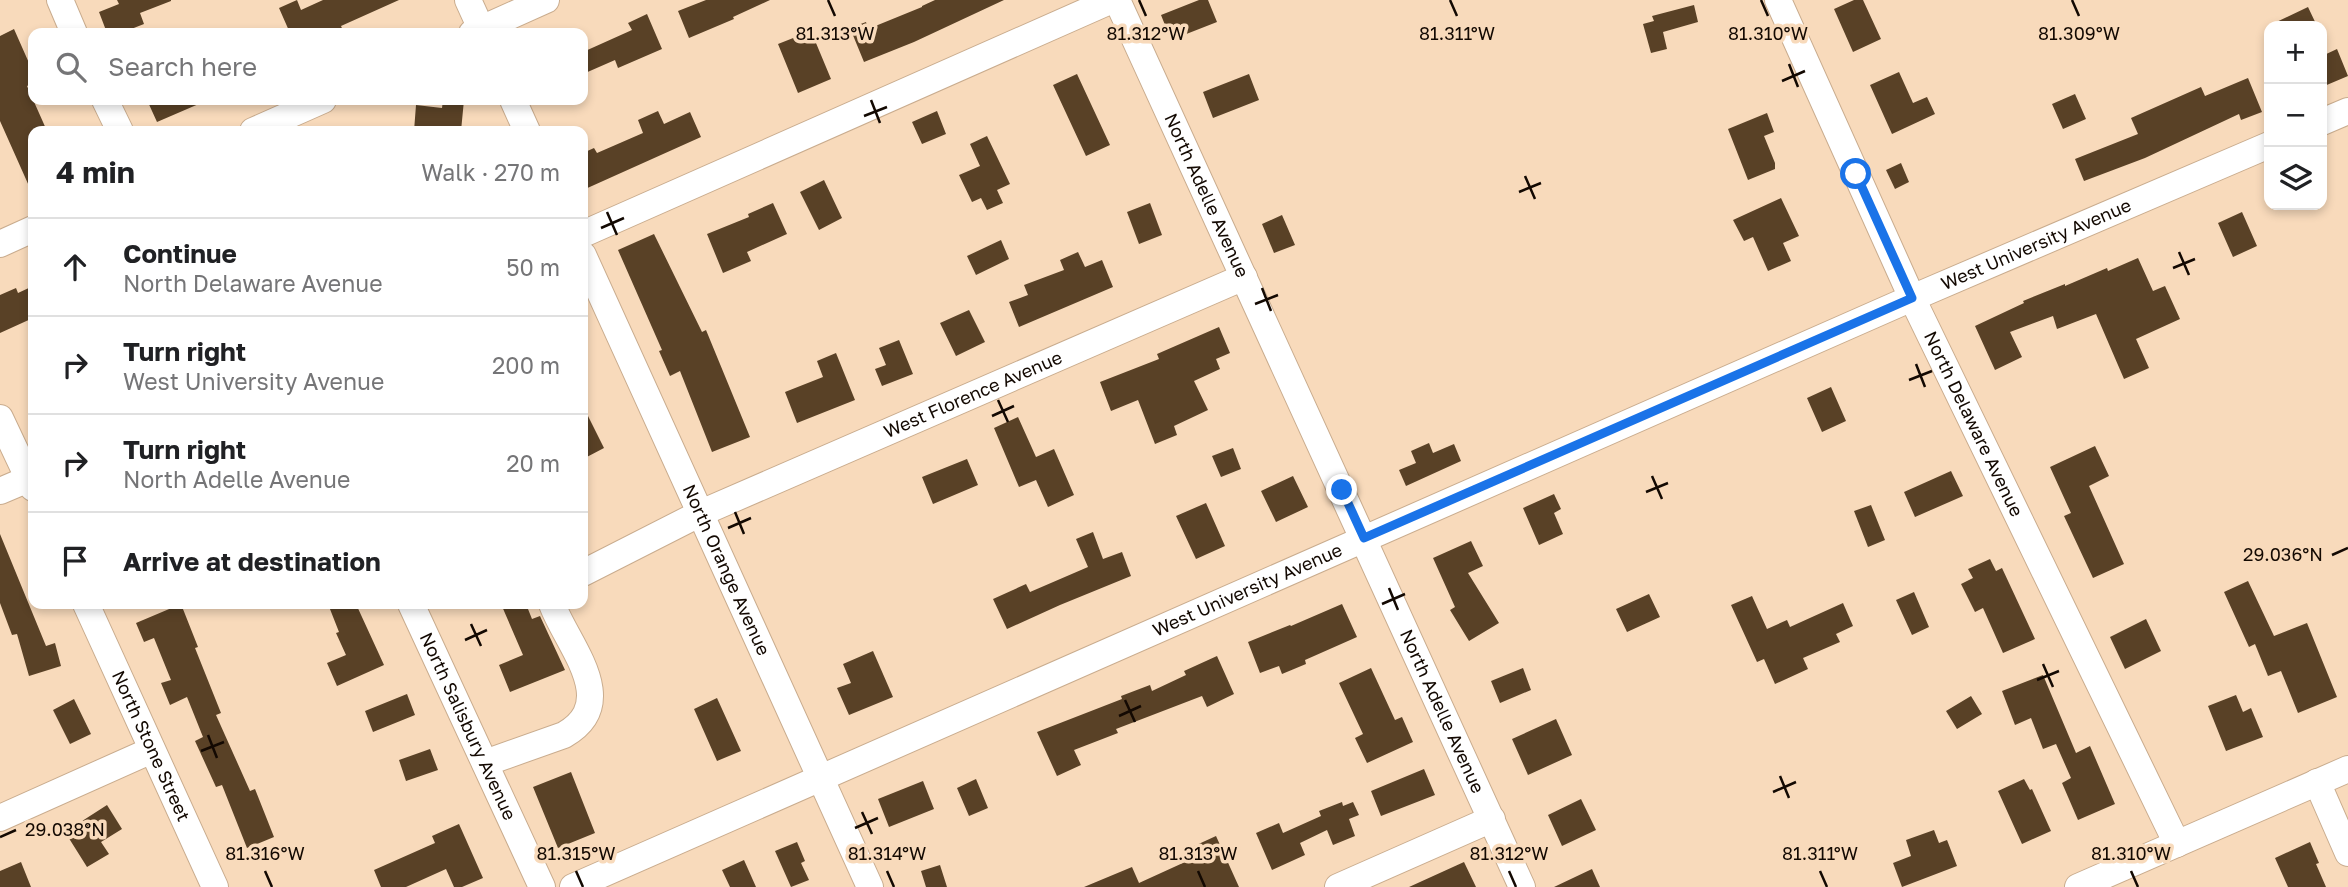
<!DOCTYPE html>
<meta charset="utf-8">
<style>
:root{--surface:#fff;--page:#f2f2f2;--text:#202124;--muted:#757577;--line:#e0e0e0}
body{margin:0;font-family:"Golos Text",sans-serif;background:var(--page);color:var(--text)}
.controls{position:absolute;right:21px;top:21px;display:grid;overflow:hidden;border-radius:14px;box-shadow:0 4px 10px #0003}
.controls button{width:63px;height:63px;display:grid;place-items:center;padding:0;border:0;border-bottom:2px solid var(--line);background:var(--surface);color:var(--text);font:35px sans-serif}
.stop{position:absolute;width:21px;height:21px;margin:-16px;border:5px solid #1a73e8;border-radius:50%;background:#fff}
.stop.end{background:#1a73e8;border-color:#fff;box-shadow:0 2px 7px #0008}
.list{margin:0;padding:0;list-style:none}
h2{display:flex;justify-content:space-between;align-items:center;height:91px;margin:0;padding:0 28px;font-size:30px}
h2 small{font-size:23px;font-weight:400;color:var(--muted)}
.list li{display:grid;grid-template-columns:46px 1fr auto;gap:21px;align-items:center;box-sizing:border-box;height:98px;padding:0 28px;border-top:2px solid var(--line)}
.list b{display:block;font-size:26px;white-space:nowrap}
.list p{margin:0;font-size:23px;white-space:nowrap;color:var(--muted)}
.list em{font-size:23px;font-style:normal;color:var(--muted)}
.icon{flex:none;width:38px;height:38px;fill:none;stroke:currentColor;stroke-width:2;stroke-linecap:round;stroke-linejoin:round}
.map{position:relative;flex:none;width:2348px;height:887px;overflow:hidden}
.search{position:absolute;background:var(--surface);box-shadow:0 4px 10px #0003;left:28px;top:28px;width:560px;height:77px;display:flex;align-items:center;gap:18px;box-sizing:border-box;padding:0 24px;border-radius:14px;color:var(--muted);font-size:26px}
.panel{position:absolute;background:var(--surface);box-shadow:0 4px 10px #0003;left:28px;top:126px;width:560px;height:483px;border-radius:14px}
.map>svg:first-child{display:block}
</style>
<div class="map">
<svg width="2348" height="887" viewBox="0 0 2348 887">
<rect width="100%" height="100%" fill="#f8dabb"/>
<!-- building -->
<path fill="#594126" d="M117,0h54v1l-31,12 4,11 -23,9h-14l-8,-21 20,-8z
M297,0l4,10 22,-10h76l-58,26 3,7h-54l-11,-25z
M706,0h64l-37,17 1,2 -45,19 -11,-27z
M935,0h69l-90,42 -50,20 -14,-34 16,-6 2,7 54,-22v-1z
M1199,0h9l9,22 -46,18 -10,-25z
M1854,0h9l18,39 -28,13 -19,-43z
M1694,5l4,17 -35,10 4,17 -16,4 -8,-29 11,-3 -2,-5z
M2308,7l9,19h-49z
M647,14l15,35 -44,19 -3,-8 -32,14v-22l49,-22 -4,-7z
M14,29l19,43v11l-6,3 20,45h-14v64l-33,-74v-85z
M811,31l20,48 -33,14 -20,-49z
M2337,49l11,27 -26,11v-31z
M1899,72l14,31 14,-6 8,17 -43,20 -22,-49z
M1077,74l33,71 -24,11 -33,-71z
M1249,74l10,26 -46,18 -10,-26z
M2248,78l14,34 -21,8 -2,-6 -94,44 -61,23 -9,-22 63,-25 -7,-16 70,-31 4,9z
M2075,94l11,25 -23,10 -11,-25z
M147,100h61l-51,22z
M443,100h21l-3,31h-47l2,-26 26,3z
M658,111l6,13 26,-12 11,25 -118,53v-37l11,-5 3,5 46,-20 -5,-13z
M937,111l9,23 -24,10 -10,-22z
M1767,113l7,19 -10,4 11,27v6l-27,11 -20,-51z
M987,136l23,48 -13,6 6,13 -16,7 -6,-12 -9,4 -13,-27 21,-9 -10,-22z
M1901,163l8,19 -14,7 -9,-19z
M824,180l18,38 -23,12 -19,-38z
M1781,198l18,38 -16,7 8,18 -23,10 -15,-34 -9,4 -11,-21z
M773,203l14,31 -40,18 4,9 -28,12 -16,-39 42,-17 -1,-3z
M1150,203l12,32 -23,9 -12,-32z
M2242,212l15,34 -24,11 -15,-34z
M1282,215l13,30 -21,8 -12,-29z
M654,234l48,98 4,-2 44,107 -38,15 -32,-81 -10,5 -11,-25 3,-1 -44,-100z
M1001,240l8,19 -33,16 -9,-19z
M1078,252l7,15 17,-7 11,27 -94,40 -10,-25 19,-7 -4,-10 40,-15 -4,-10z
M2138,258l15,33 12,-5 15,33 -44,20 13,29 -25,11 -28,-65 -39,15 -4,-13 -43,16 12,25 -27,13 -20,-44 49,-23 -1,-2 42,-17v2l42,-18 1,3z
M33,286v32l-33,15v-38l16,-7 2,5z
M969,310l16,32 -29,14 -16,-33z
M1219,327l11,26 -14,6 4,10 -26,12 14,29 -34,16 3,9 -22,9 -17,-44 -27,11 -11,-29 59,-23 -2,-5z
M899,340l14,34 -31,12 -7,-17 11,-4 -7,-17z
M836,353l19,47 -58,23 -12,-31 38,-15 -6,-16z
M1831,387l15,34 -24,11 -15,-34z
M583,406l21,42 -21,11z
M1018,417l18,40 18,-8 20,46 -26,12 -12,-27 -17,7 -25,-59z
M1429,443l4,10 21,-9 7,17 -55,25 -7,-16 17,-7 -5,-12z
M2095,446l14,30 -20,10 35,78 -31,14 -29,-62 7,-3 -21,-46z
M1233,448l8,21 -20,8 -9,-21z
M967,459l11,26 -45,19 -11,-27z
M1951,471l12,25 -48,21 -11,-25z
M1293,476l15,31 -32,15 -15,-31z
M1554,494l7,15 -7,4 9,21 -24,11 -16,-37z
M1206,503l19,43 -29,13 -20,-43z
M1871,505l14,35 -17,7 -14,-36z
M1093,532l10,27 19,-7 9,24 -71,29 -53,24 -14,-30 33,-15 4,8 58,-25 -12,-28z
M0,534l46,112 9,-3 6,23 -32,10 -12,-42 -5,1 -12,-32z
M1471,541l12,25 -15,7 31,50 -30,18 -19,-31 5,-3 -22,-49z
M1990,559l6,12 6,-3 33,71 -32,14 -20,-45 -8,4 -14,-28 12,-6 -5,-9z
M2248,581l26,55 33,-13 30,74 -39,16 -17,-42 -13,5 -13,-32 -6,3 -25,-55z
M1914,592l15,35 -17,8 -16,-35z
M1649,594l11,23 -33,15 -11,-23z
M1752,596l15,33 20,-9 3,7 53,-24 10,23 -17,8 4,8 -37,16 5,11 -33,15 -11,-25 -7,3 -26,-57z
M181,604l17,43 -3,1 26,65 -5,2 34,76 5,-2 19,48 -27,11 -25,-63 -6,2 -21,-46 8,-4 -16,-40 -17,8 -9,-22 10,-3 -17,-42 -10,4 -8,-19z
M328,604h28l28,61 -47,21 -10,-23 19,-8 -10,-22 3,-1z
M501,604h25l6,15 8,-3 25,54 -55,22 -11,-27 24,-10z
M1342,604l15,33 -52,23 1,4 -24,10 -3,-8 -19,7 -12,-31 42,-17 1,1z
M2146,619l15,32 -36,18 -15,-32z
M873,651l20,46 -44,18 -12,-27 14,-5 -8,-19z
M1217,656l17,38 -27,13 -5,-11 -86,33 2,4 -44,17 7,15 -24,11 -20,-44 85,-33 -1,-3 29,-11 2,6 34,-16 -2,-4z
M1371,668l24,52 7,-3 11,25 -46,21 -12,-25 8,-4 -24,-51z
M1523,668l8,22 -31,13 -9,-22z
M2043,675l33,78 14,-7 25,58 -37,16 -16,-37 9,-5 -15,-34 -13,5 -12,-31 -16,7 -13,-34z
M407,694l8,21 -42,17 -8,-21z
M2236,695l7,17 8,-4 12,29 -37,14 -18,-45z
M1971,696l11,18 -25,15 -11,-18z
M717,698l24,53 -24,10 -23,-52z
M74,699l17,35 -21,10 -17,-34z
M1556,719l16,36 -44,20 -16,-36z
M430,749l8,21 -32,11 -7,-21z
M1424,769l11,26 -54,21 -10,-25z
M571,772l24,61 -37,15 -25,-61z
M976,779l12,29 -19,8 -12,-28z
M2024,779l6,11 2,-1 19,42 -29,13 -24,-53z
M923,781l11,28 -45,18 -11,-28z
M1581,799l15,31 -34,16 -14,-31z
M1342,802l1,4 10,-4 6,13 -10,4 6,17 -22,9 -6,-15 -27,13 5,12 -33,15 -16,-37 23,-10 4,10 38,-17 -2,-5z
M107,805l15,24 -21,13 8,12 -22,13 -22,-35z
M459,824l24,54 -21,9h-8l-8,-18 -40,18h-25l-7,-17 61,-27 -3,-7z
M1934,830l5,13 8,-3 10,26 -55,21 -9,-24 18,-7 -5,-16z
M1216,836l23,51h-155l48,-20 7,16 57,-26 -4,-10z
M797,842l8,19 -4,2 8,17 -18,7 -16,-36z
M2310,842l9,21 -3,1 10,23h-38l-13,-29z
M744,860l12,27h-26l-8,-17z
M21,862l10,25h-31v-16z
M1464,862l12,25h-67z
M940,865l7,22h-21l-5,-16z
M1592,869l8,18h-46z"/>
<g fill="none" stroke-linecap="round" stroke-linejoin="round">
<!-- minor casing -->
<g stroke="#c9ac8e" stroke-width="28">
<g id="minor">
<path d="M60,0l14,33"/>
<path d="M468,0l15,33"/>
<path id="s1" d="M1117,0l405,887"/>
<path id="s2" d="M1778,0l134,298 265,546"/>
<path d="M472,33l74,-33"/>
<path d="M105,100l15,31"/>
<path d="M513,100l14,31"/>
<path d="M2322,122l26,-11"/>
<path d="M253,131l70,-31"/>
<path d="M583,234l529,-234"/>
<path d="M0,244l33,-15"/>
<path id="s3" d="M583,255l287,632"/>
<path d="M0,418l33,70"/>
<path d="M0,491l33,-14"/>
<path id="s4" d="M583,573l118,-60 543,-236"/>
<path id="s5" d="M86,604l129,283"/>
<path id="s6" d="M411,604l131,283"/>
<path d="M485,763l79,-28c58,-33 3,-90 -12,-131"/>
<path d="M2317,782l31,71"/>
<path d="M0,818l152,-68"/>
<path id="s7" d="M573,887l1339,-589 357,-153"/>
<path d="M1338,887l154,-68"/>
<path d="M2078,887l270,-118"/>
</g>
</g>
<!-- minor -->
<use href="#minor" stroke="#fff" stroke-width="26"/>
</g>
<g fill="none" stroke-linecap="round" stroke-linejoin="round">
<!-- route -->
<path stroke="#1a73e8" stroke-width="9" d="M1342,490l22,48 548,-240 -56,-124"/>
</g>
<!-- ticks -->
<path fill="none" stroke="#130902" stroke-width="2.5" d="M828,0l7,16M1139,0l7,16M1450,0l7,16M1761,0l7,16M2072,0l7,16M1789,64l9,23M1782,81l23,-10M871,100l9,23M864,116l23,-9M1525,176l10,23M1519,192l22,-9M607,212l10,23M601,228l23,-10M2179,252l10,23M2173,268l22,-9M1262,288l9,23M1255,304l23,-9M1916,364l9,23M1909,380l23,-9M998,400l10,22M992,416l22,-10M1652,476l10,23M1646,492l22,-9M735,512l9,22M728,528l23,-10M2332,555l16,-7M1389,588l9,22M1382,604l23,-10M471,624l10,22M465,640l22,-10M2043,664l10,23M2037,680l22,-9M1125,700l10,22M1119,716l22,-10M208,735l9,23M201,751l23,-9M1780,776l9,22M1773,792l23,-10M862,812l10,22M855,828l23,-10M0,837l16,-7M265,871l7,16M576,871l7,16M887,871l7,16M1198,871l7,16M1509,871l7,16M1820,871l7,16M2131,871l7,16"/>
<g text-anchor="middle" stroke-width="7" stroke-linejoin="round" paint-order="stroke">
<!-- street labels -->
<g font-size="18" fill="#130902" stroke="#f8dabb">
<text dy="6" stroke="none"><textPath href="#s1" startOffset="215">North Adelle Avenue</textPath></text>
<text dy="6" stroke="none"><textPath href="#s7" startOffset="1598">West University Avenue</textPath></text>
<text dy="6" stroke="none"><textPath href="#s4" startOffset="429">West Florence Avenue</textPath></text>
<text dy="6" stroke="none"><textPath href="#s2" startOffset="467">North Delaware Avenue</textPath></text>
<text dy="6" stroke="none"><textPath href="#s3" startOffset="346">North Orange Avenue</textPath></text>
<text dy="6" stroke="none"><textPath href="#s7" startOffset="737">West University Avenue</textPath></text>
<text dy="6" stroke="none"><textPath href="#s1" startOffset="782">North Adelle Avenue</textPath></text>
<text dy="6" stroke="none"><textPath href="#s6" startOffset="135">North Salisbury Avenue</textPath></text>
<text dy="6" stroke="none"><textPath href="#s5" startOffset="156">North Stone Street</textPath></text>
</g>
</g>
<g font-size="18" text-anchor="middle" fill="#130902" stroke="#f8dabb" stroke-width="7" stroke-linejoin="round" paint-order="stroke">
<text x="835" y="40">81.313°W</text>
<text x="1146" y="40">81.312°W</text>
<text x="1457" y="40">81.311°W</text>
<text x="1768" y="40">81.310°W</text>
<text x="2079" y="40">81.309°W</text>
<text x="2283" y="561">29.036°N</text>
<text x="65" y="836">29.038°N</text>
<text x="265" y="860">81.316°W</text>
<text x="576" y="860">81.315°W</text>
<text x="887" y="860">81.314°W</text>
<text x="1198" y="860">81.313°W</text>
<text x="1509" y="860">81.312°W</text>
<text x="1820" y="860">81.311°W</text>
<text x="2131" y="860">81.310°W</text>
</g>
</svg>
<div class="controls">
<button>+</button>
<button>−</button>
<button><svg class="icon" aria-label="layers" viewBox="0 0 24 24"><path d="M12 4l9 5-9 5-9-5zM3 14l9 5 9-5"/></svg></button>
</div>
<div class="stop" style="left:1856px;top:174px"></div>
<div class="stop end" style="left:1342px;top:490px"></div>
<div class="search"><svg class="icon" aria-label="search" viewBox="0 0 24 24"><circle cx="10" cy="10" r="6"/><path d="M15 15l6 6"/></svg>Search here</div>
<section class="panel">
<h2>4 min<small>Walk · 270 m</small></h2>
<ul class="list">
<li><svg class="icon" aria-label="ahead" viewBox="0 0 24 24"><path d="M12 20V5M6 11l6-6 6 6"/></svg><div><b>Continue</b><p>North Delaware Avenue</p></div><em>50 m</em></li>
<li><svg class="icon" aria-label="right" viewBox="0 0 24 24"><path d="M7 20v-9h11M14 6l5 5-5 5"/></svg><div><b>Turn right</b><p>West University Avenue</p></div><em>200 m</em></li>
<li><svg class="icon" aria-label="right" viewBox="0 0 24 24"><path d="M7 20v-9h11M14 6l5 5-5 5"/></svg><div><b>Turn right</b><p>North Adelle Avenue</p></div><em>20 m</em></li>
<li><svg class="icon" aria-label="arrive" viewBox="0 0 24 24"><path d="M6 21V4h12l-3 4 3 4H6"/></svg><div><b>Arrive at destination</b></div></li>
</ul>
</section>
</div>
